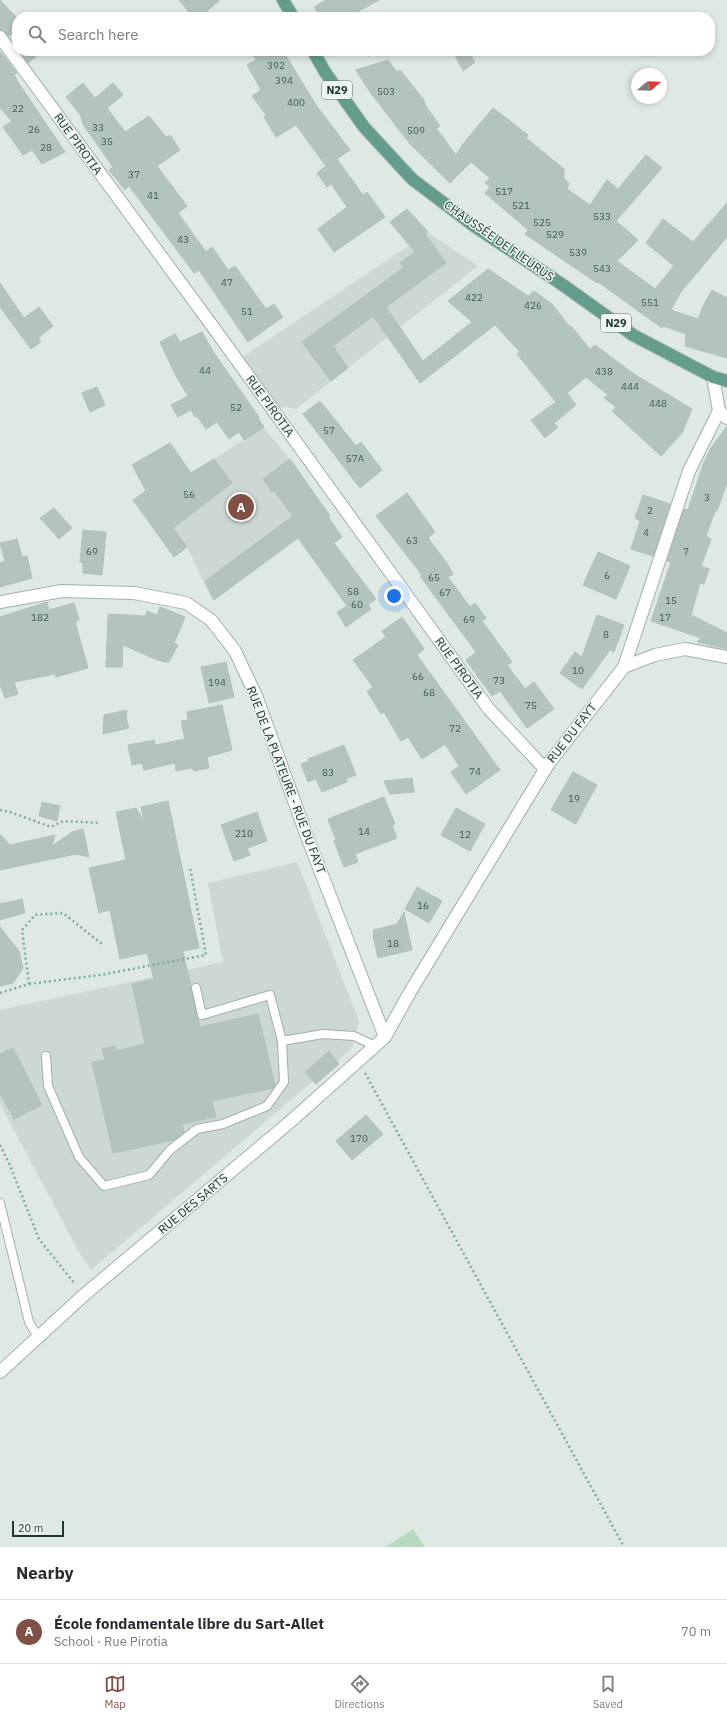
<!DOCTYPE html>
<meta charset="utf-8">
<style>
:root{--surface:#fff;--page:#f7f7f7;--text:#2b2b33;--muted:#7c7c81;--line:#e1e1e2;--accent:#815044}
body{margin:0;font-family:"IBM Plex Sans",sans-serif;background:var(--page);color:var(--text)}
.compass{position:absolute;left:631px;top:68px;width:36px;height:36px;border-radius:50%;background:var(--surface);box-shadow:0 2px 6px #0003;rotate:71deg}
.scale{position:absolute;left:12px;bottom:10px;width:52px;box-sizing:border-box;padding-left:4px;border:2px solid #203731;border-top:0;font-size:11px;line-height:14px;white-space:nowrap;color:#203731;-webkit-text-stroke:3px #eef6f2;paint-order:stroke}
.you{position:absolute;left:394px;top:596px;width:14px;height:14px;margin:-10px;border:3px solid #fff;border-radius:50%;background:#1a73e8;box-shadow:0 0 0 6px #1a73e833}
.badge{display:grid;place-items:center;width:26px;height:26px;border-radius:50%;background:var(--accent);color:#fff;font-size:13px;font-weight:700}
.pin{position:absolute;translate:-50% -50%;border:2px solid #fff;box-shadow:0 1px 4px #0006}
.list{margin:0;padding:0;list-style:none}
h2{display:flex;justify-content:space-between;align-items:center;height:52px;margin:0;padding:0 16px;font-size:17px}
h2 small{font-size:13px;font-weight:400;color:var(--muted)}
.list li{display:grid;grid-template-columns:26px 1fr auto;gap:12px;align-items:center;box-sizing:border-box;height:64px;padding:0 16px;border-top:1px solid var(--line)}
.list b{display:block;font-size:15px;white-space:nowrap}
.list p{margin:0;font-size:13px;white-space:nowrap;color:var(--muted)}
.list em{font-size:13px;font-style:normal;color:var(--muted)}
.icon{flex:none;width:22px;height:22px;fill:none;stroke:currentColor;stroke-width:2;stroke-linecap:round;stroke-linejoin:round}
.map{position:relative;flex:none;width:727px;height:1547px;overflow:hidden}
.search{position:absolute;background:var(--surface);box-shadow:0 2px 6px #0003;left:12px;right:12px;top:12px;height:44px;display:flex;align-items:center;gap:10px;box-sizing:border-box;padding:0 14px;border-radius:16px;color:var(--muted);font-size:15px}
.sheet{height:116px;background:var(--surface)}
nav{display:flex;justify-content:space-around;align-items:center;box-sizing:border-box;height:56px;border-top:1px solid var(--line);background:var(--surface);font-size:11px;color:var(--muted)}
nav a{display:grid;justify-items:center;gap:2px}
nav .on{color:var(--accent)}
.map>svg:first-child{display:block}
</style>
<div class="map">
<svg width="727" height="1547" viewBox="0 0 727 1547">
<rect width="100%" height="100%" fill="#dee9e4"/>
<!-- built -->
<path fill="#ccd8d3" d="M428,233l50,33 -182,143 -10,-2 -8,1 -37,-50z
M263,427l27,32 40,56 -118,84 -25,-52 -35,-47z
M297,862l62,159 -7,27 -261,222 -12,-18 -79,-148v-94l223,-48 -15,-79z"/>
<!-- green -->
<path fill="#b7d9c0" d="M413,1529l12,18h-39z"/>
<!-- building -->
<path fill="#b3c3bd" stroke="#b1c2bb" d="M0,0l17,18v11l-8,7 -6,-6h-3z
M179,0h41l-20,17h-7z
M326,0h53l-31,17h-27l-7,-10z
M0,51l17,22 -3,2 6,10 45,67 -23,12 -10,-14 -9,5 -20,-28 9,-6 -12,-13z
M20,51h22l-14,12z
M251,51h32l33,54 34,45 -13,9 26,36 4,-3 18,25 -51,35 -16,-23 29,-22 -16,-23 -4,3 -10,-14 9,-7 -30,-41 -20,12 -12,-20 2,-2 -14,-19 9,-6 -14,-25 9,-5z
M453,51h15l7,11 -12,9z
M388,60l9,12 3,-2 24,30 1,5 15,21 -4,2 20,27 7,-11 30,-36 35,27 -2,3 38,31v10l5,4 -2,6 23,16 17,-25 11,9 28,-34 16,13 -46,53 22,19 -21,21 38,28 19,-23 -28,-23 17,-24 30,23 34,-39v34l-47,56 -9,17 27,9 5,-13 9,-16 15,8v60l-42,-12 1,-12 -23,-8 -1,2 -64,-46 -1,1 -72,-49 3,-4 -43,-37 5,-6 -5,-4 5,-5 -19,-16 -21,21 -40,-39 -40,-52 -14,-22z
M83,83l12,15 18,-15 10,12 -16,13 18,24 24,-16 17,21 4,-2 10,15 -23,16 30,40 -9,7 28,39 6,-5 16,23 7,-4 31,43 8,-5 9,13 -35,25 -49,-72 -5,3 -65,-87 -4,4 -16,-20 4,-3 -29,-41 -4,-12 -14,-17z
M407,209l21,23 -3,2 21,29 -60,44 37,54 49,-39 -24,-21 40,-32 40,27 6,-5 18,13 18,23 1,-1 19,23 5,-4 39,29 58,35 -10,24 -21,23 -49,-45 4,-4 -12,-9 4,-3 -22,-18 -19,16 9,12 -22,18 4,4 -13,11 -14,-18 25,-18 -39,-48 3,-2 -25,-27 -75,58 -47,-67 -40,30 15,22 -17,13 -29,-39 101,-74 -3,-5 15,-11 -25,-30z
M0,283l24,35 15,-11 14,19 -15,12 3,4 -10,7 -31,-42z
M202,332l12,21 45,64 -1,1 6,9 -20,13 -5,-8 -10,7 -12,-17 -11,7 -9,-13 -2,1 -4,-7 -13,7 -7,-12 17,-9 -13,-22 -15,-32 15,-8 5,8z
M97,387l8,18 -15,7 -8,-19z
M320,401l36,45 5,-4 21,28 -22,18 -57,-74z
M727,426v57l-10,28h-2l-9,25 5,3 -10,27 8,3 -5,15 -4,-1 -9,32 36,18v16l-30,-7 4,-4 -50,-17 20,-59 -4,-1 17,-52 4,1 16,-48 7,-14z
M170,443l21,30 23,-14 18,24 -59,45 14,19 -13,10 -41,-57 13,-9 -14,-26z
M290,459l40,57 -2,1 14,20 -8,6 42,56 -8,6 3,4 -25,18 -9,-15 10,-6 -49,-68 -84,62 -9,-19 88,-65 -19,-25 -2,1 -9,-13z
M407,493l28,39 -7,6 19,25 6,11 -5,3 22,30 5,-4 11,15 -4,3 30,41 -5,3 18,24 9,-7 20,27 -27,19 -27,-37 -8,5 -11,-15 -15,-21 10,-8 -56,-76 2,-1 -46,-59z
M643,495l27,9 -17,52 -22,-7 9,-28 -5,-3z
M54,508l18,20 -13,11 -19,-21z
M83,530l23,2 -4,43 -19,-2v-11h-3z
M17,539l5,18 5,-1 5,22 -32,9v-24l5,-2 -5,-18z
M598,552l32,14 -14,33 -33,-14z
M47,602l2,8 25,-7 5,17 -4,2 13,46 -32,9 -1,-3 -41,8 4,12 -13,4 -5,-14v-67z
M160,607l25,10 -11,26 4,2 -9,17h-5l-9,-3 -32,-14 -1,22h-16l2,-53 37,2 2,-5 10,4z
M597,615l27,10 -10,27 -4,-2 -28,39 -22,-16 15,-21 7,5z
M402,617l22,32 -7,6 83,115 -34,24 -15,-22 8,-6 -14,-22 -23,15 -14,-22 -7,4 -17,-29 -3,2 -14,-23 6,-4 -20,-27 33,-23 -4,-6z
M226,662l8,35 -25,6 -8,-36z
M222,705l10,45 -25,7 2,11 -15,3 -2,-3 -16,3 -1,-8 -31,7 -2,-7 -10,2 -4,-20 26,-5 1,5 30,-6 -4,-18 7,-1 -1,-8z
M127,710l-1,8 3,10 -26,6 1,-19z
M344,745l12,30 -10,4 1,3 -25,10 -6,-13 -8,3 -7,-18 8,-3 -1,-2z
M573,772l24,13 -21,39 -25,-14z
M412,778l2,14 -24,2 -6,-13z
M384,797l11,27 -3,1 5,13 -42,16 3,8 -14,5 -10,-26 2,-1 -8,-21z
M168,801l31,147 -16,3 17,76 58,-13 17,72 -2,2 -61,13 4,16 -34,7 2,8 -10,8 -61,13 -21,-91 13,-2 -3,-11 13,-3 1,5 29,-7 -13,-60 22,-5 -7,-26 -27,6 -10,-49 -11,3 -10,-45 37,-8 -10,-48 20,-4 8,13 -3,-14z
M42,802l18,4 -3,15 -18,-5z
M456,808l29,16 -15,27 -29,-16z
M257,812l10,29 -20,7 3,7 -16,6 -13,-36z
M83,829l6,28 -13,-3 -76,16v-36l10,11 45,-10 -3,11 20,-14z
M417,887l25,14 -13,22 -24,-14z
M22,899l3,14 -25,7v-16z
M404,912l8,38 -34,8 -5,-22h1l-1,-6 24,-6z
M0,927l19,24 4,17 -10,15 -13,3z
M13,1048l29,57 -28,14 -14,-26v-39z
M329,1051l10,13 -23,20 -11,-12z
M366,1115l17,19 -31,26 -16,-19z"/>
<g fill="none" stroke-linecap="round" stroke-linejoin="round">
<!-- lane casing -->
<g stroke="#a1b0ab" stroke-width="10">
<path id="lane" d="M196,988l6,27 68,-20 12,46 41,-7 31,2 21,10
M46,1056l2,30 31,71 25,29 45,-11 21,-25 27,-21 26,-5 44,-18 17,-24 -2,-41
M0,1203l29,119 9,15"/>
</g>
<!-- street casing -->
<g stroke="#a1b0ab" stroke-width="14">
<path id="street" d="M0,37l216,294 272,377 57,61
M0,602l62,-11 72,2 52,10 25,17 24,31 22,47 49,136 79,203
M624,667l31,-12 30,-6 42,8
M0,1372l84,-77 207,-174 94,-84 25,-45 139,-229 75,-96 65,-196 30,-60"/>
</g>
<!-- secondary casing -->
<g stroke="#9eb4ac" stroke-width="14">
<path id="secondary" d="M713,377l6,34 8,7"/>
</g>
<!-- primary casing -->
<g stroke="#bcc3c1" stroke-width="14">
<path id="primary" d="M283,0l10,17
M313,51l12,21 39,55 48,52 62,47 86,57 73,52 80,42 14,4"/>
</g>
<!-- path -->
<path stroke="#7fab9d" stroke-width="2.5" stroke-dasharray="2 3" stroke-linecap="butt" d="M0,810l10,2 41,15 12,-6 37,2
M29,984l71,-9 106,-20 -16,-88
M0,993l29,-9 -7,-54 13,-15 28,-2 39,31
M365,1073l259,474
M0,1145l9,18 30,76 36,45"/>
<!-- lane -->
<use href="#lane" stroke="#fff" stroke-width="8"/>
<!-- street -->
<use href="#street" stroke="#fff" stroke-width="12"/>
<!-- secondary -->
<use href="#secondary" stroke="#fff" stroke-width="12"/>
<!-- primary -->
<use href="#primary" stroke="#649d8e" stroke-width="12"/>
</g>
<g text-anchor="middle" stroke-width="3" stroke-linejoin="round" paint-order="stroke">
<!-- number labels -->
<g font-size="10" fill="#455a54">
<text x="276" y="69">392</text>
<text x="284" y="84">394</text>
<text x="386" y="95">503</text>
<text x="296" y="106">400</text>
<text x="18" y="112">22</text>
<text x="98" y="131">33</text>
<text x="34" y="133">26</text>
<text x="416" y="134">509</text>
<text x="107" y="145">35</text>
<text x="46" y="151">28</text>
<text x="134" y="178">37</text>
<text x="504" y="195">517</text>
<text x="153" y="199">41</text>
<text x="521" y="209">521</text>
<text x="602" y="220">533</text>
<text x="542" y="226">525</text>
<text x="555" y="238">529</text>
<text x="183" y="243">43</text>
<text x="578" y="256">539</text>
<text x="602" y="272">543</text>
<text x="227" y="286">47</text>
<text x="474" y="301">422</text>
<text x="650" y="306">551</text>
<text x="533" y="309">426</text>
<text x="247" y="315">51</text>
<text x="205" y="374">44</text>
<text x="604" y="375">438</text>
<text x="630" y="390">444</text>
<text x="658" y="407">448</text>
<text x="236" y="411">52</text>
<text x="329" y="434">57</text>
<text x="355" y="462">57A</text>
<text x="189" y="498">56</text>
<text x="707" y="501">3</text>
<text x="650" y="514">2</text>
<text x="646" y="536">4</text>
<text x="412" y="544">63</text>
<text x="92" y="555">69</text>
<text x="686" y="555">7</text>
<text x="607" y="579">6</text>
<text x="434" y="581">65</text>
<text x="353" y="595">58</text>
<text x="445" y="596">67</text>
<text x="671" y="604">15</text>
<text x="357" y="608">60</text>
<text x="40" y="621">182</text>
<text x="665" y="621">17</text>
<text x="469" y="623">69</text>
<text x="606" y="638">8</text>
<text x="578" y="674">10</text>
<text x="418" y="680">66</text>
<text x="499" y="684">73</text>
<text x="217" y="686">194</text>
<text x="429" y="696">68</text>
<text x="531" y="709">75</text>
<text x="455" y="732">72</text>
<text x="475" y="775">74</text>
<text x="328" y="776">83</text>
<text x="574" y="802">19</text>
<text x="364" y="835">14</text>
<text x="244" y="837">210</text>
<text x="465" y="838">12</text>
<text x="423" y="909">16</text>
<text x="393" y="947">18</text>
<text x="359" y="1142">170</text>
</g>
<!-- shield labels -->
<g fill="#eef6f2" stroke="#5e706b" stroke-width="1">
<rect x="322" y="81" width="30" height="18" rx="3"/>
<rect x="601" y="314" width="30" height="18" rx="3"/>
</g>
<g font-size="11" font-weight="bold" fill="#203731">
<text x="337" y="94">N29</text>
<text x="616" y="327">N29</text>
</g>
<!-- street labels -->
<g font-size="12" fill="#203731" stroke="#eef6f2">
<text transform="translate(78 144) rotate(54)" y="4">RUE PIROTIA</text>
<text transform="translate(499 241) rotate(35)" y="4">CHAUSSÉE DE FLEURUS</text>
<text transform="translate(270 406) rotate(54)" y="4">RUE PIROTIA</text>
<text transform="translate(459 668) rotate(54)" y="4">RUE PIROTIA</text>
<text transform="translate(572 733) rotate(-52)" y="4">RUE DU FAYT</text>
<text transform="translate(286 780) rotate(69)" y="4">RUE DE LA PLATEURE - RUE DU FAYT</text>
<text transform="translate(193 1204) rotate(-40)" y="4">RUE DES SARTS</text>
</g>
</g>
</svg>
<svg class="compass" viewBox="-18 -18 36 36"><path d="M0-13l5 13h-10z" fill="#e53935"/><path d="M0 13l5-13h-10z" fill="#7c7c81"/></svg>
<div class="scale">20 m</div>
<div class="you"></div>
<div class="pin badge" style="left:241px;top:507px">A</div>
<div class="search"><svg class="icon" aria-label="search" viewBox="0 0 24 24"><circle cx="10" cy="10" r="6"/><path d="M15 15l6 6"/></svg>Search here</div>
</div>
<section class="sheet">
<h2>Nearby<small></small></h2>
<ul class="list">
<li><span class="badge">A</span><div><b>École fondamentale libre du Sart-Allet</b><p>School · Rue Pirotia</p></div><em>70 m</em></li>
</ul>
</section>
<nav>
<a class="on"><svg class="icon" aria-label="map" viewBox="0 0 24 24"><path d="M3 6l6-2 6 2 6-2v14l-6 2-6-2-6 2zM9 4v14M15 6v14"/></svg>Map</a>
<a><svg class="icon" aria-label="directions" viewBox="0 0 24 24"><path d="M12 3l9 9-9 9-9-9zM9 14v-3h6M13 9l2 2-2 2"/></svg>Directions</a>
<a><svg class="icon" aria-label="saved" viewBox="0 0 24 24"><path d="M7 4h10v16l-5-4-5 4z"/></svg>Saved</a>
</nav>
